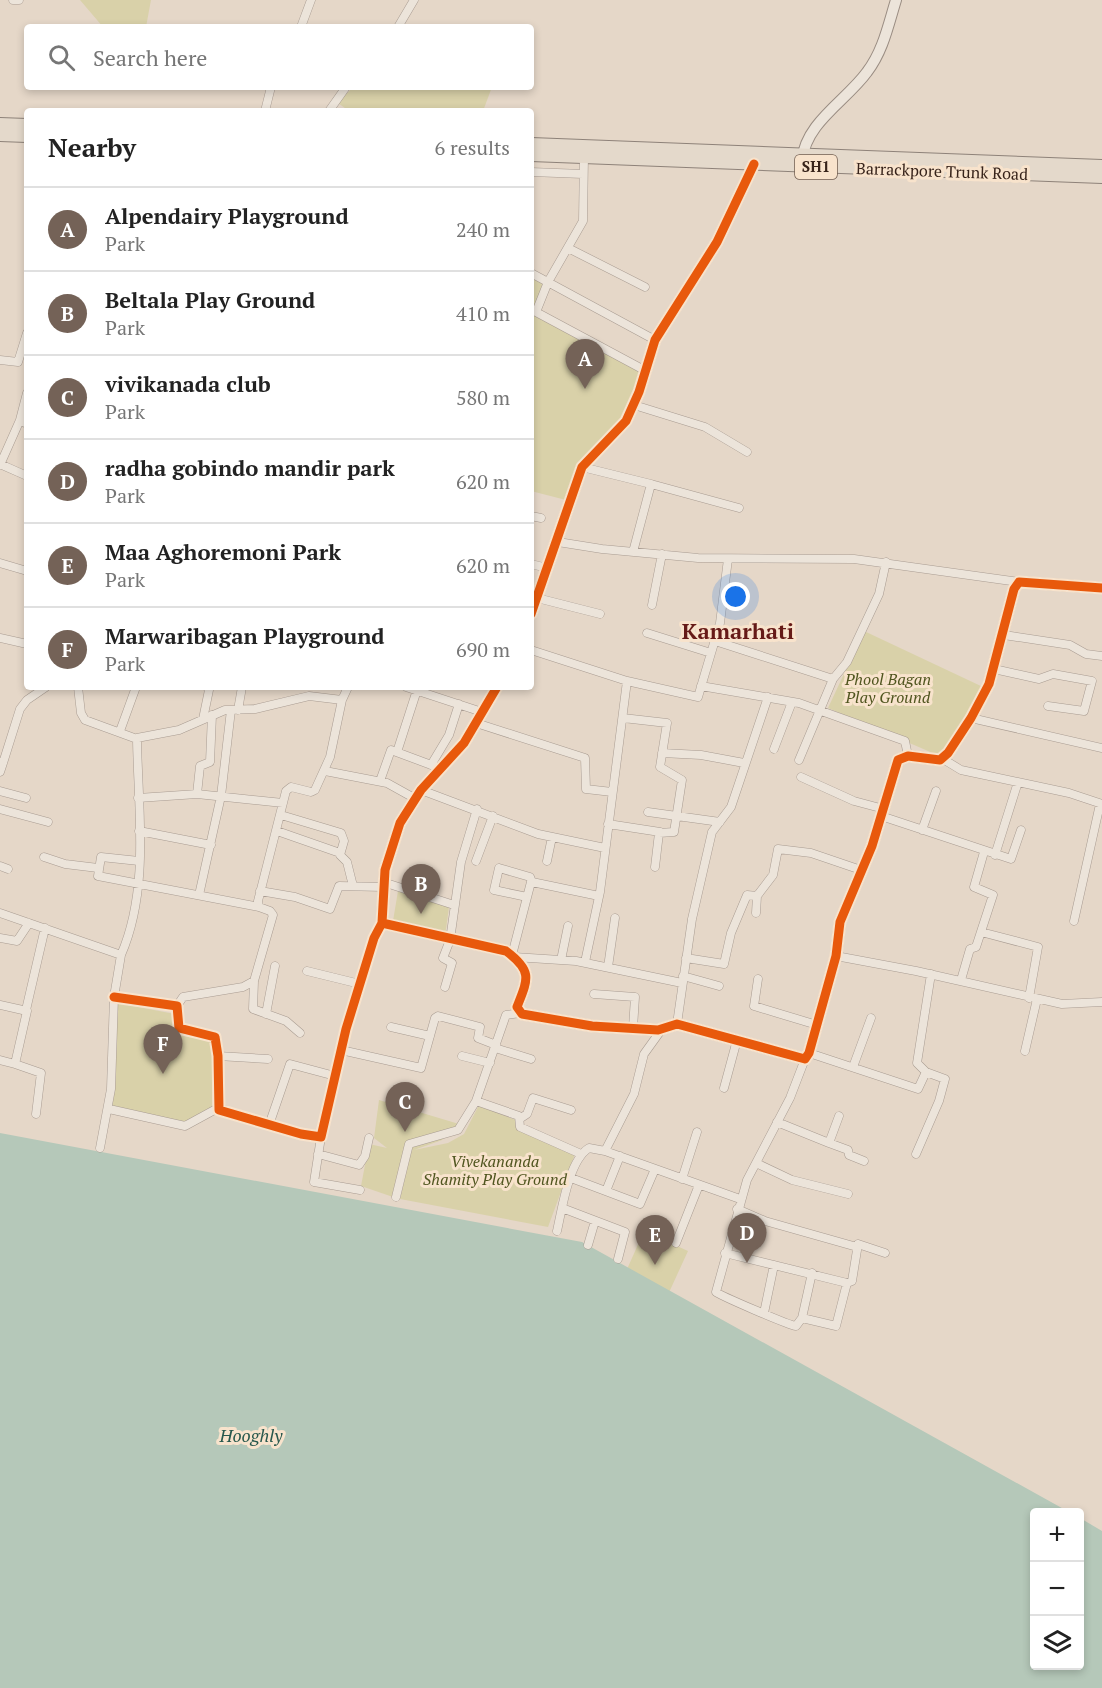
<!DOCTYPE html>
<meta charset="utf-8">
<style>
:root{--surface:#fff;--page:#f6f6f6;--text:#222;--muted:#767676;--line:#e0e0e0;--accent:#746257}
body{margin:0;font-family:"PT Serif",serif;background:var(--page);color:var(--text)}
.controls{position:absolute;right:18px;bottom:18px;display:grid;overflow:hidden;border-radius:6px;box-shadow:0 3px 9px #0003}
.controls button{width:54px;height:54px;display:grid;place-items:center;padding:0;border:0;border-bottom:2px solid var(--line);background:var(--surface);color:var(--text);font:30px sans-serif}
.you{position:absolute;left:736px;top:597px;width:21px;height:21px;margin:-15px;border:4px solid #fff;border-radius:50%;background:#1a73e8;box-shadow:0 0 0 9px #1a73e833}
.badge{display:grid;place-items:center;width:39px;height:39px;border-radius:50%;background:var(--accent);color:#fff;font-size:20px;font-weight:700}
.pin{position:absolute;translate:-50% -50px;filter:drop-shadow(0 2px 3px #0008)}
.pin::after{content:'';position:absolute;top:32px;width:21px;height:18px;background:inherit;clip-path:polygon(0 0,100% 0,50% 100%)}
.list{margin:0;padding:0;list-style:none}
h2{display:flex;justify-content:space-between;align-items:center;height:78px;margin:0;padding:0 24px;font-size:26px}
h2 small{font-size:20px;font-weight:400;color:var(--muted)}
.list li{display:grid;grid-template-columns:39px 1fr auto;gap:18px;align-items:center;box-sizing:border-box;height:84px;padding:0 24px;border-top:2px solid var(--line)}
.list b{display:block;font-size:22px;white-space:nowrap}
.list p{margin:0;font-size:20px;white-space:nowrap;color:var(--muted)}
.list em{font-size:20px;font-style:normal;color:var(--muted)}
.icon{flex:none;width:33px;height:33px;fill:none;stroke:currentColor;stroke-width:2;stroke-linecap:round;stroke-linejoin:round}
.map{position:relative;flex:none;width:1102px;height:1688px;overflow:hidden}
.search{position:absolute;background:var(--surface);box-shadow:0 3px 9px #0003;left:24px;top:24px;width:510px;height:66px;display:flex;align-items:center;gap:15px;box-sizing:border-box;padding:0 21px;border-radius:6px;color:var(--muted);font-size:22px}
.panel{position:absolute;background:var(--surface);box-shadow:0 3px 9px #0003;left:24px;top:108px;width:510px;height:582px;border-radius:6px}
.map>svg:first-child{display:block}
</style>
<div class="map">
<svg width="1102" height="1688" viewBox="0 0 1102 1688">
<rect width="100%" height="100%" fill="#e5d7c8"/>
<!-- green -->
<path fill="#d9d1a9" d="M80,0h71l-5,27h-43z
M353,87h139l-9,24h-134l-11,-8z
M531,273l16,9 -14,30 110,60 -6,23 -71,105 -35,-9z
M864,631l119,56 -41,70 -114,-49z
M398,891l51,16 -4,29 -52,-15z
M117,1003l58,11 -1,20 39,8 -1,65 -28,16 -72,-16z
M379,1100l80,24 -17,16 -28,10 34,-7 16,-9 15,-29 39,16 -1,7 58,26 -27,73 -148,-28 11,-49 -18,47 -32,-11 8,-42 18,4 -13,-10z
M644,1231l44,20 -22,48 -42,-23z"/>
<!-- water -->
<path fill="#b5c8b9" d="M0,1133l582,109 487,270h-35v154h46v-148l22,13v157h-1102z"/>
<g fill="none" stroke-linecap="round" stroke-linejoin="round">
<!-- street casing -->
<g stroke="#a99c92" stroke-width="9">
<path id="street" d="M13,0h6
M301,27l10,-27
M398,27l16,-27
M265,111l6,-24
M329,111l17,-24
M584,156l-1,65 -35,61 -12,30 110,59
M531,172l52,2
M568,248l77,39
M531,273l124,67
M0,360l18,2 9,-29
M27,393l-7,27 7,4
M634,405l71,22 42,25
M0,464l27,12
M0,465l20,-45
M582,467l69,17
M531,516l10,2
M558,542l44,7 96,9 156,1 165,23
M633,552l18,-68 88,24
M0,563l27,8
M531,564l16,4
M537,598l63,16
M652,605l10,-51
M647,633l64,20
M1004,635l66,10 16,9 16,2
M0,638l27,6
M715,641l118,38 -34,81
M531,650l96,31 71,16 22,-74 8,-64
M994,669l45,10 14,-5 39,7 -8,30 -36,-5
M833,679l14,-17 32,-68 7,-32
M701,686l98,17 106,38 3,15
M78,687l3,26 4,7 52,19c1,71 13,149 -16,216
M406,687l76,25
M238,710l4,-23
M623,718l44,5 -7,44 22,13 -8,52 -15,1 -4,34
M971,718l131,30
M203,719l6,-29 -2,-3
M476,723l109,35 1,31 26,3
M120,731l16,-44
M137,738l42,-8 46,-20 30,-1 54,-13 33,4 6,-13
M774,749l18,-47
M397,752l20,-62
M662,753l39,2 43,8
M943,759l18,11 108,23 33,11
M0,762l3,1 -3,9
M3,763l17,-54 7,-9 19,-13
M431,765l18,-30 10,-31
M325,771l62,12 27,15
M801,777l53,24 30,8
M380,781l11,-31 51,19
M421,790l117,44 67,14
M0,791l26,7
M197,794l3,-28 10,-4 2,-47
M138,798l59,-4 86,9
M0,809l48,13
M648,812l72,10
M281,815l60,18 3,8 -4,14 7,7 6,24
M881,816l130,43 10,-29
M608,824l52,8
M922,830l14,-39
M139,831l72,14
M277,831l63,22
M995,855l23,-73
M44,857l21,7 33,4
M139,861l-38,-4 -3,19 161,31
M476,861l17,-45
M547,861l5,-24
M0,866l8,3
M383,882l71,23
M260,891l35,6 35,12 9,-23 44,1
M199,895l22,-99 10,-86
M527,897l-33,-7 5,-22 31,9 2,5 67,14
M0,913l121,42 -7,42 -3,92 -11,59
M756,913l1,-17
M1074,921l26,-117
M981,932l57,15 -9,51
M0,938l17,3 12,-18
M512,955l19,-73
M836,956l80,15 146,33 40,-2
M514,957l62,4 106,22
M686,958l38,6 7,-31 16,-38 10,1 16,-21 5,-26 33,4 50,17
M561,960l7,-34
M585,962l15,-70 27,-211
M608,967l7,-49
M307,971l53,13
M683,976l36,10
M758,979l-4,27 63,19
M961,980l9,-31 6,-2 17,-52 -19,-8 10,-35
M254,981l-1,28 33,12 14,12
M445,987l7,-24 -9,-5 7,-18 11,-78 16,-53
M594,994l41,3 -2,31
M114,997l63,9 2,22 36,9 3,19 1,54 82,24 20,3 25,-108 28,-91 8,-15
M0,1005l27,6 -12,53 26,9 -5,41
M177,1006l6,-9 60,-10 11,-6 19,-66 -3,-4 -11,-4 -1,-6 28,-110 5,-4 20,5 4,-2 15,-33 12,-57
M26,1010l19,-82
M266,1014l9,-48
M677,1024l15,-105 20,-87 19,-25 37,-110
M391,1027l39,9
M495,1048l36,11
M341,1050l80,18 14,-50 3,-2 42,11 -2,11 18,7
M1025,1051l12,-52
M809,1053l109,36 8,-17 19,7 -6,22 -23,53
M218,1056l50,3
M462,1056l28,7
M805,1059l-15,39 -43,82 -31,112c3,3 72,33 80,34l6,-8 10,-45
M0,1060l15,4
M853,1067l18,-49
M926,1072l-9,-9 14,-89
M724,1088l13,-48
M476,1101l43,15 1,11 61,27
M109,1109l76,17 33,-18
M521,1118l6,-4 6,-16 38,12
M777,1122l52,21 10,-27
M269,1125l21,-61 45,12
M321,1137l-7,45 46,8
M829,1143l19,7 1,5 15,6
M605,1151l29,-57 10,-40 18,-25
M318,1154l41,11 6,-9 4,-18
M756,1163l36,17 56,14
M571,1178l69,26 15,-35
M682,1179l15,-47
M606,1191l14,-35
M396,1197l13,-53 49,-14 18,-29 30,-86 14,-2
M562,1208l63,24 -7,27
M737,1209l28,12 92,26
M557,1231c5,-22 12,-71 32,-83l16,3 135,48
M676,1243l23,-58
M588,1245l7,-24
M725,1253l122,30 -11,43 -34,-8
M847,1283l5,-2 6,-37 27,9
M764,1313l10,-48"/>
</g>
<!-- secondary casing -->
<g stroke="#998c82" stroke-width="12">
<path id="secondary" d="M802,160c4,-38 44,-59 65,-88 16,-21 21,-46 29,-72
M531,614l51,-147 44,-46 13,-29 16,-52 62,-98 37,-78
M497,687l-33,56 -43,47 -21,33 -15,47 -3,53 124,28c27,20 22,28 11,56l5,7 70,12 66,4 19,-6 128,35 4,-6 27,-97 4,-34 32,-76 26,-86 10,-4 32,4 8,-7 23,-35 18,-34 25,-95 5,-7 83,6"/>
</g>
<!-- primary casing -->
<g stroke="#8e8279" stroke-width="14">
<path id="primary" d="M0,124l27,1
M0,135l27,1
M531,144l571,22
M531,155l571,22"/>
</g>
<!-- street -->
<use href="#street" stroke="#ece4da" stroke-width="8"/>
<!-- secondary -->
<use href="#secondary" stroke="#ece4da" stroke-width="10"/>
<!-- primary -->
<use href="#primary" stroke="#e4d9cb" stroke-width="12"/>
<!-- cycleway casing -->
<g stroke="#f8e3cc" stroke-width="13">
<path id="cycleway" d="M531,614l51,-147 44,-46 13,-29 16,-52 62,-98 37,-78
M497,687l-33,56 -43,47 -21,33 -15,47 -3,53 124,28c27,20 22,28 11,56l5,7 70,12 66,4 19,-6 128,35 4,-6 27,-97 4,-34 32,-76 26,-86 10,-4 32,4 8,-7 23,-35 18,-34 25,-95 5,-7 83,6
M114,997l63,9 2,22 36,9 3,19 1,54 82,24 20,3 25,-108 28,-91 8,-15"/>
</g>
<!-- cycleway -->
<use href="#cycleway" stroke="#e8590c" stroke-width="9"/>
</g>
<g text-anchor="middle" stroke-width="6" stroke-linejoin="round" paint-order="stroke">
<!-- shield labels -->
<rect fill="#f8e3cc" stroke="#715d4f" stroke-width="1.5" x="795" y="155" width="42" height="24" rx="4.5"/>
<g font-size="15" font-weight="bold" fill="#37231a">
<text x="816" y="172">SH1</text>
</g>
<!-- street labels -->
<g font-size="16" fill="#37231a" stroke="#f8e3cc">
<text transform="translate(942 171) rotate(2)" y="6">Barrackpore Trunk Road</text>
</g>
<!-- park labels -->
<g font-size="16" font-style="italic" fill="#50551f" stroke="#f8e3cc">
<text x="888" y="685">Phool Bagan<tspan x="888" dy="18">Play Ground</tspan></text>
<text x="495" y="1167">Vivekananda<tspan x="495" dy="18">Shamity Play Ground</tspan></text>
</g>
<!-- water labels -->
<g font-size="18" font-style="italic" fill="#28584d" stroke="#f8e3cc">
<text x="251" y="1442">Hooghly</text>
</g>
<!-- district labels -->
<g font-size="22" font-weight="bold" fill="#661a17" stroke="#f8e3cc">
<text x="738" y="639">Kamarhati</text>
</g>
</g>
</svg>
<div class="controls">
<button>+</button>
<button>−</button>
<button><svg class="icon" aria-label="layers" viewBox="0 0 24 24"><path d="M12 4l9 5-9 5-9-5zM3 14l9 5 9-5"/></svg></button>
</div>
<div class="you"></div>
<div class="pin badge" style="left:585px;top:389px">A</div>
<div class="pin badge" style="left:421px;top:914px">B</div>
<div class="pin badge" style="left:405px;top:1132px">C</div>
<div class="pin badge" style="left:747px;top:1263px">D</div>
<div class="pin badge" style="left:655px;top:1265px">E</div>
<div class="pin badge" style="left:163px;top:1074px">F</div>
<div class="search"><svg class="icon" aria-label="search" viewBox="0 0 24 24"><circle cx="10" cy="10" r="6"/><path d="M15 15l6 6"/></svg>Search here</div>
<section class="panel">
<h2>Nearby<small>6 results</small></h2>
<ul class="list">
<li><span class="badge">A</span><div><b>Alpendairy Playground</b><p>Park</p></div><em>240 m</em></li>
<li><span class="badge">B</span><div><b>Beltala Play Ground</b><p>Park</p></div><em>410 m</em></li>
<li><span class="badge">C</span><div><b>vivikanada club</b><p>Park</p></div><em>580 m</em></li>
<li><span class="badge">D</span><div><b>radha gobindo mandir park</b><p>Park</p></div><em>620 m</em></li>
<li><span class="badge">E</span><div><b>Maa Aghoremoni Park</b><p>Park</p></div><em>620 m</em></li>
<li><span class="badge">F</span><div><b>Marwaribagan Playground</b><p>Park</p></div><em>690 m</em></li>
</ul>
</section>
</div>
